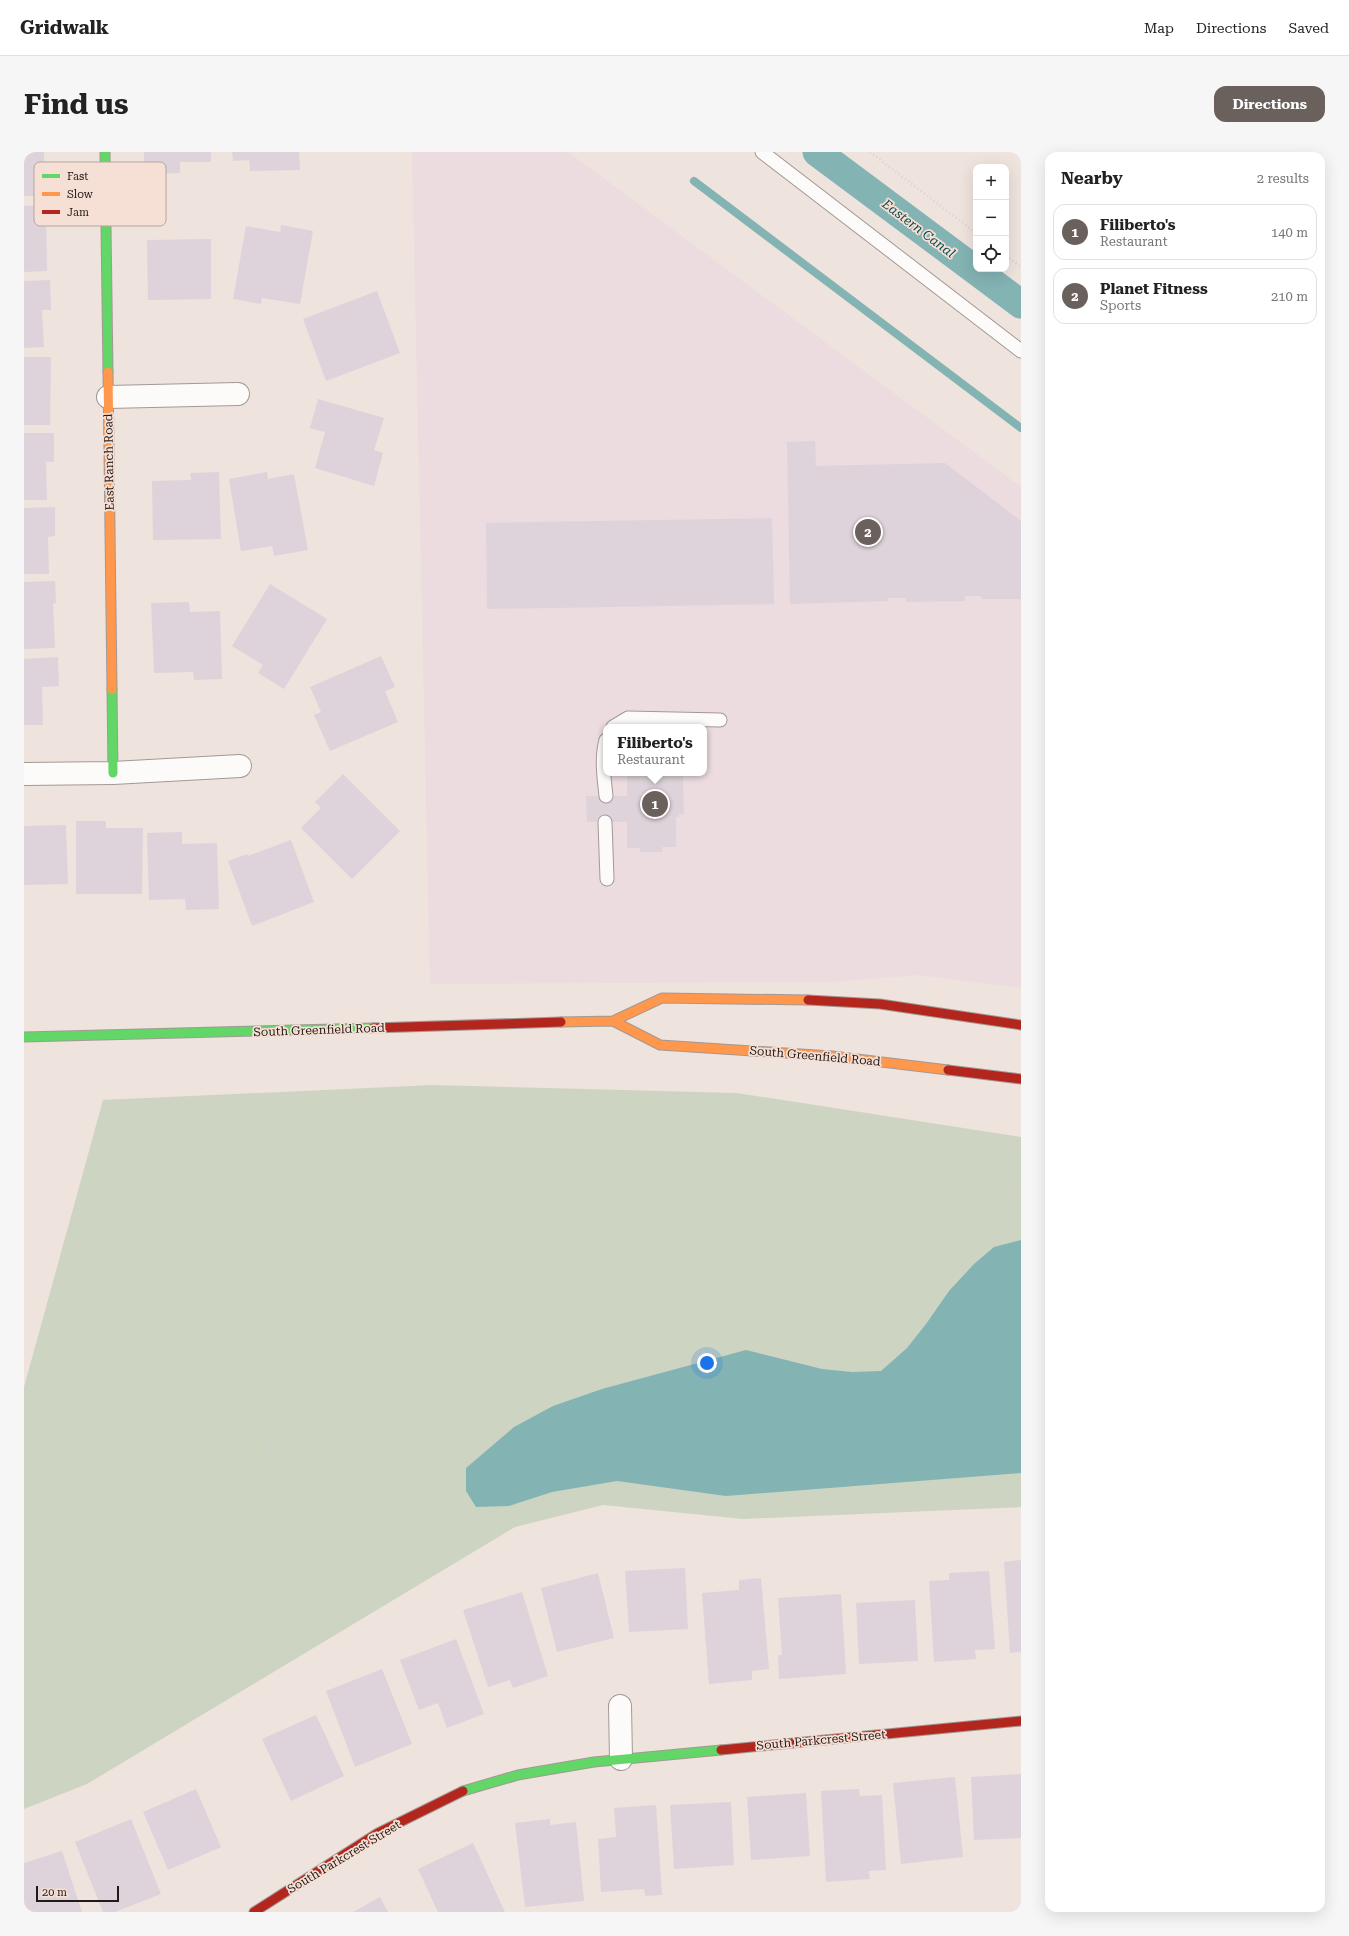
<!DOCTYPE html>
<meta charset="utf-8">
<style>
:root{--surface:#fff;--page:#f6f6f6;--text:#222;--muted:#767676;--line:#e0e0e0;--accent:#6a605c}
body{margin:0;font-family:"Roboto Serif",serif;background:var(--page);color:var(--text)}
.controls{position:absolute;right:12px;top:12px;display:grid;overflow:hidden;border-radius:8px;box-shadow:0 4px 16px #0002}
.controls button{width:36px;height:36px;display:grid;place-items:center;padding:0;border:0;border-bottom:1px solid var(--line);background:var(--surface);color:var(--text);font:20px sans-serif}
.scale{position:absolute;left:12px;bottom:10px;width:83px;box-sizing:border-box;padding-left:4px;border:2px solid #221a17;border-top:0;font-size:11px;line-height:14px;white-space:nowrap;color:#221a17;-webkit-text-stroke:3px #f6e0d6;paint-order:stroke}
.you{position:absolute;left:683px;top:1211px;width:14px;height:14px;margin:-10px;border:3px solid #fff;border-radius:50%;background:#1a73e8;box-shadow:0 0 0 6px #1a73e833}
.badge{display:grid;place-items:center;width:26px;height:26px;border-radius:50%;background:var(--accent);color:#fff;font-size:13px;font-weight:700}
.pin{position:absolute;translate:-50% -50%;border:2px solid #fff;box-shadow:0 1px 4px #0006}
.popup{position:absolute;left:579px;top:572px;width:104px;height:52px;box-sizing:border-box;display:grid;place-content:center;border-radius:8px;background:var(--surface);filter:drop-shadow(0 1px 3px #0005);font-size:13px;white-space:nowrap;color:var(--muted)}
.popup b{font-size:15px;color:var(--text)}
.popup::after{content:'';position:absolute;left:50%;top:100%;margin-left:-8px;border:8px solid transparent;border-top-color:var(--surface)}
.list{margin:0;padding:0;list-style:none}
h2{display:flex;justify-content:space-between;align-items:center;height:52px;margin:0;padding:0 16px;font-size:17px}
h2 small{font-size:13px;font-weight:400;color:var(--muted)}
.list li{display:grid;grid-template-columns:26px 1fr auto;gap:12px;align-items:center;box-sizing:border-box;height:56px;margin:0 8px 8px;padding:0 8px;border:1px solid var(--line);border-radius:12px}
.list b{display:block;font-size:15px;white-space:nowrap}
.list p{margin:0;font-size:13px;white-space:nowrap;color:var(--muted)}
.list em{font-size:13px;font-style:normal;color:var(--muted)}
.icon{flex:none;width:22px;height:22px;fill:none;stroke:currentColor;stroke-width:2;stroke-linecap:round;stroke-linejoin:round}
.map{position:relative;flex:none;width:997px;height:1760px;overflow:hidden;border-radius:12px}
header{display:flex;align-items:center;gap:24px;box-sizing:border-box;height:56px;padding:0 20px;background:var(--surface);border-bottom:1px solid var(--line)}
header strong{font-size:19px}
nav{display:flex;gap:22px;margin-inline-start:auto;font-size:14px}
.intro{display:flex;align-items:center;justify-content:space-between;box-sizing:border-box;height:96px;padding:0 24px}
h1{margin:0;font-size:28px}
.button{padding:10px 18px;border-radius:12px;background:var(--accent);color:#fff;font-size:14px;font-weight:700}
main{display:flex;gap:24px;padding:0 24px}
aside{flex:1;background:var(--surface);border-radius:12px;box-shadow:0 4px 16px #0002}
.map>svg:first-child{display:block}
</style>
<header>
<strong>Gridwalk</strong>
<nav><a>Map</a><a>Directions</a><a>Saved</a></nav>
</header>
<div class="intro"><h1>Find us</h1><a class="button">Directions</a></div>
<main>
<div class="map">
<svg width="997" height="1760" viewBox="0 0 997 1760">
<rect width="100%" height="100%" fill="#efe3dd"/>
<!-- commercial -->
<path fill="#ecdbdf" fill-rule="evenodd" d="M388,0h156l453,335v501l-102,-13 -89,7 -400,2zM582,575h98v46h-98z"/>
<!-- green -->
<path fill="#cdd4c2" d="M409,933l304,8 284,44v370l-278,12 -140,-14 -88,22 -428,257 -63,25v-422l79,-287z"/>
<!-- water -->
<path fill="#84b3b4" d="M997,1088v233l-295,23 -109,-15 -65,11 -43,14 -33,1 -10,-16v-23l48,-41 39,-21 49,-17 144,-39 76,19 30,3 29,-1 26,-23 19,-24 23,-33 25,-27 20,-17z"/>
<g fill="none" stroke-linecap="round" stroke-linejoin="round">
<!-- stream -->
<path stroke="#84b3b4" stroke-width="8" d="M670,29l327,247"/>
<!-- canal -->
<path stroke="#84b3b4" stroke-width="29" d="M793,0l204,152"/>
</g>
<!-- building -->
<path fill="#ded3da" d="M0,0h20l1,44h-21z
M120,0h67v10h-31v11l-36,1z
M208,0h67l1,18 -50,1 -1,-11 -16,1z
M22,53l1,66 -23,1v-66z
M257,73l32,6 -13,73 -38,-6 -1,6 -28,-5 13,-73 34,6z
M187,87v60l-63,1 -1,-60z
M26,128l1,30h-9l2,37 -20,1v-67z
M353,139l23,62 -74,28 -23,-62z
M0,205h27l-1,68h-26z
M294,247l66,19 -10,32 9,3 -9,33 -59,-18 10,-36 -15,-4z
M0,281h30v29h-8l1,38h-23z
M791,289l1,25 129,-3 76,58v78h-40v-3h-16v5l-59,1v-4h-18v3l-98,3 -3,-162z
M195,320l2,67 -68,1 -1,-59 39,-1 -1,-7z
M243,320l1,7 26,-5 14,76 -34,6 -2,-10 -31,5 -12,-72z
M31,355v29l-7,1 1,37h-25v-66z
M748,366l2,86 -287,5 -1,-86z
M31,429l1,22 -3,1 2,44 -31,1v-67z
M246,432l57,35 -43,70 -26,-16 5,-8 -31,-19z
M165,450l1,10 30,-1 2,68 -28,1 -1,-8 -39,1 -3,-70z
M357,504l14,31 -10,4 13,31 -68,29 -16,-36 7,-3 -11,-25z
M34,505l1,29 -17,1 1,38h-19v-66z
M603,621h56l1,41h-5v3h-3v30h-14v5h-22v-4h-13v-26h-40l-1,-26h41z
M319,622l57,57 -48,48 -51,-51 20,-20 -6,-6z
M52,669h30v7h37l-1,66h-66z
M42,673l2,59 -44,1v-59z
M158,680v12l35,-1 2,66 -33,1 -1,-11 -36,1 -2,-67z
M267,688l23,62 -62,24 -24,-65 19,-7 1,2z
M997,1408v92l-11,1 -6,-91z
M661,1416l3,61 -59,3 -4,-61z
M965,1419l6,78 -20,1 1,9 -42,3 -5,-81 20,-1v-7z
M574,1421l16,65 -57,14 -16,-64z
M737,1426l8,91 -17,2v9l-43,4 -7,-91 37,-3v-10z
M498,1440l26,84 -35,12 -3,-8 -22,7 -25,-77z
M817,1442l5,80 -67,5 -1,-24h4l-4,-57z
M891,1448l3,61 -59,3 -3,-61z
M432,1487l28,75 -37,14 -9,-25 -19,7 -19,-50z
M358,1517l30,75 -57,23 -29,-76z
M292,1563l28,61 -53,25 -29,-62z
M997,1622v64l-47,2 -3,-63z
M931,1625l8,80 -62,7 -8,-81z
M172,1637l25,58 -53,23 -25,-58z
M835,1637l1,7 22,-1 4,75 -17,1 1,8 -44,3 -5,-91z
M782,1641l4,63 -59,4 -4,-63z
M707,1650l3,63 -60,4 -4,-64z
M632,1653l6,90 -17,1 -1,-7 -43,3 -3,-53 18,-2 -2,-29z
M107,1667l30,75 -46,18h-12l-28,-70z
M526,1667v6l26,-3 8,79 -59,6 -10,-84z
M449,1691l32,69h-67l-20,-43z
M38,1699l20,61h-58v-49z
M356,1745l8,15h-35z"/>
<g fill="none" stroke-linecap="round" stroke-linejoin="round">
<!-- lane casing -->
<g stroke="#a29995" stroke-width="15">
<path id="lane" d="M738,0l259,199
M589,575l15,-9 92,2
M582,644c-2,-19 -5,-37 0,-56
M581,670l2,57"/>
</g>
<!-- street casing -->
<g stroke="#a29995" stroke-width="24">
<path id="street" d="M84,245l130,-3
M0,622l89,-1 127,-7
M596,1554l1,53"/>
</g>
<!-- fast casing -->
<g stroke="#a29995" stroke-width="11">
<path id="fast" d="M81,0l3,220
M88,537l1,84
M0,885l349,-9
M439,1639l55,-16 76,-13 127,-12"/>
</g>
<!-- slow casing -->
<g stroke="#a29995" stroke-width="11">
<path id="slow" d="M84,220l4,317
M589,869l47,24 172,11 116,14
M537,870l52,-1 49,-23 146,2"/>
</g>
<!-- jam casing -->
<g stroke="#a29995" stroke-width="11">
<path id="jam" d="M784,848l72,4 141,21
M349,876l188,-6
M924,918l73,9
M697,1598l300,-29
M230,1760l124,-79 85,-42"/>
</g>
<!-- path -->
<path stroke="#d6d3d1" stroke-width="2.5" stroke-dasharray="1 3" stroke-linecap="butt" d="M846,0l106,81
M982,104l15,11
M0,1624l37,-15 43,-47 57,-26 93,-86 14,-29 -5,-64 14,-115 76,-106 70,-54 124,-66 133,-12 66,33 68,4 95,23 84,-21 28,-2"/>
<!-- lane -->
<use href="#lane" stroke="#fdfbfa" stroke-width="13"/>
<!-- street -->
<use href="#street" stroke="#fdfbfa" stroke-width="22"/>
<!-- fast -->
<use href="#fast" stroke="#63d668" stroke-width="9"/>
<!-- slow -->
<use href="#slow" stroke="#ff974d" stroke-width="9"/>
<!-- jam -->
<use href="#jam" stroke="#b3261e" stroke-width="9"/>
</g>
<g text-anchor="middle" stroke-width="3.5" stroke-linejoin="round" paint-order="stroke">
<!-- street labels -->
<g font-size="12" fill="#221a17" stroke="#f6e0d6">
<text transform="translate(85 310) rotate(-91)" y="4">East Ranch Road</text>
<text transform="translate(295 878) rotate(-2)" y="4">South Greenfield Road</text>
<text transform="translate(791 904) rotate(5)" y="4">South Greenfield Road</text>
<text transform="translate(797 1588) rotate(-5)" y="4">South Parkcrest Street</text>
<text transform="translate(320 1705) rotate(-31)" y="4">South Parkcrest Street</text>
</g>
<!-- water labels -->
<g font-size="13" font-style="italic" fill="#054b4f" stroke="#f6e0d6">
<text transform="translate(895 76) rotate(37)" y="5">Eastern Canal</text>
</g>
</g>
<!-- legend -->
<rect x="10" y="10" width="132" height="64" rx="6" fill="#f6e0d6" stroke="#b6a59d" stroke-width="1"/>
<rect x="18" y="22" width="18" height="4" fill="#63d668"/>
<rect x="18" y="40" width="18" height="4" fill="#ff974d"/>
<rect x="18" y="58" width="18" height="4" fill="#b3261e"/>
<g font-size="11" fill="#221a17">
<text x="43" y="28">Fast</text>
<text x="43" y="46">Slow</text>
<text x="43" y="64">Jam</text>
</g>
</svg>
<div class="controls">
<button>+</button>
<button>−</button>
<button><svg class="icon" aria-label="locate" viewBox="0 0 24 24"><circle cx="12" cy="12" r="6"/><path d="M12 2v4M12 18v4M2 12h4M18 12h4"/></svg></button>
</div>
<div class="scale">20 m</div>
<div class="you"></div>
<div class="pin badge" style="left:631px;top:652px">1</div>
<div class="popup"><b>Filiberto's</b>Restaurant</div>
<div class="pin badge" style="left:844px;top:380px">2</div>
</div>
<aside>
<h2>Nearby<small>2 results</small></h2>
<ul class="list">
<li><span class="badge">1</span><div><b>Filiberto's</b><p>Restaurant</p></div><em>140 m</em></li>
<li><span class="badge">2</span><div><b>Planet Fitness</b><p>Sports</p></div><em>210 m</em></li>
</ul>
</aside>
</main>
